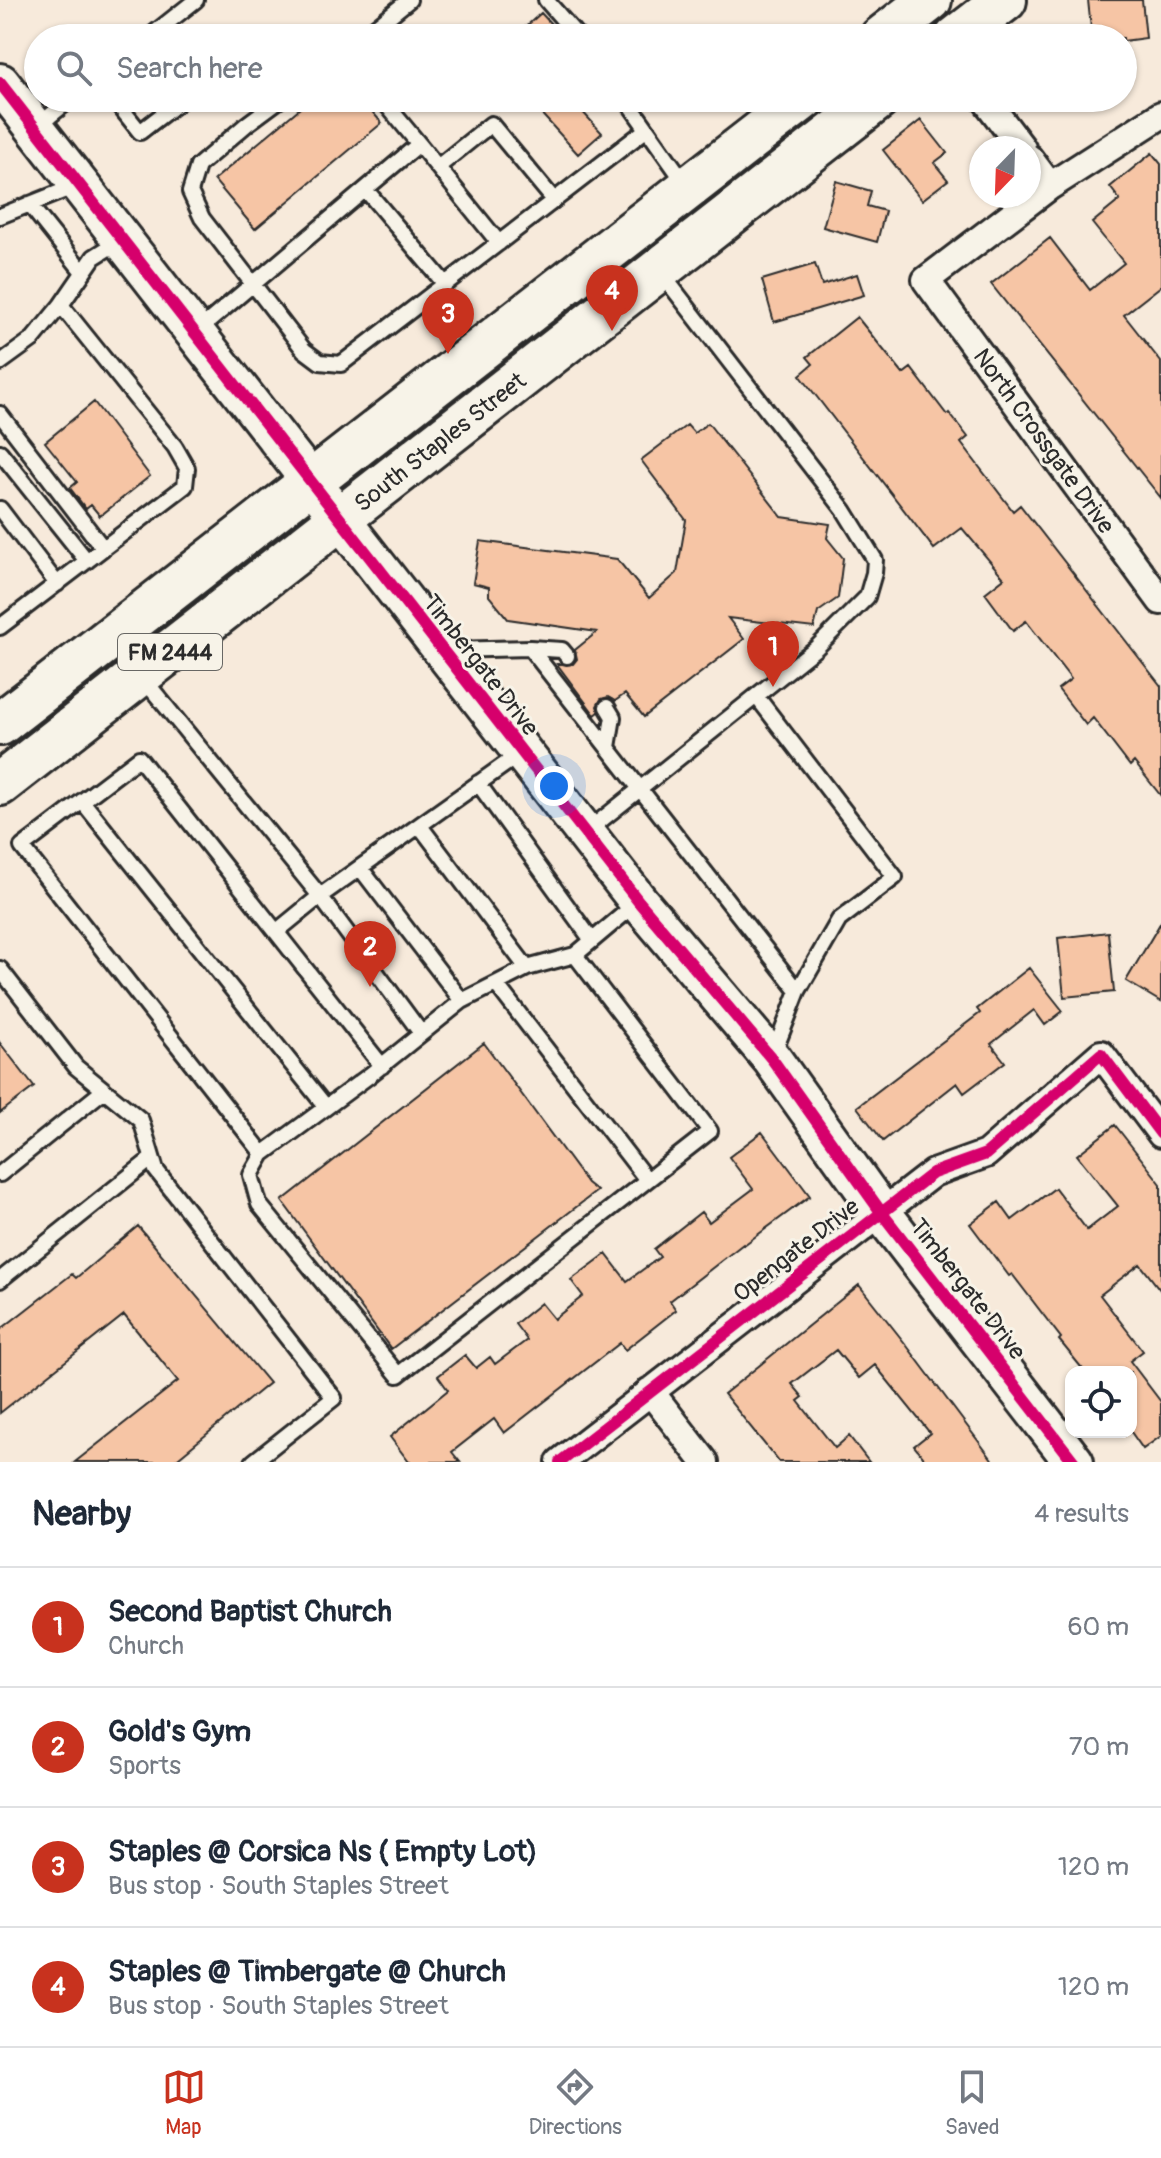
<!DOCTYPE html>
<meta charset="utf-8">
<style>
:root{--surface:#fff;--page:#f6f6f7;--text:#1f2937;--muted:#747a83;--line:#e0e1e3;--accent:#c8321e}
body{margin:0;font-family:Pangolin,sans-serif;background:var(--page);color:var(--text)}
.controls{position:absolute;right:24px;bottom:24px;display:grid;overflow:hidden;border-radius:16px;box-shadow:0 2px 6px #0004}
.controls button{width:72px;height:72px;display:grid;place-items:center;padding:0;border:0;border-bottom:2px solid var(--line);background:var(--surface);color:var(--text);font:40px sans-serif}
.compass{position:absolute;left:969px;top:136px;width:72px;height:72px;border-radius:50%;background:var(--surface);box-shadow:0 2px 6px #0004;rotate:203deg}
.you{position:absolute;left:554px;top:786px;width:28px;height:28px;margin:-20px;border:6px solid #fff;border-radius:50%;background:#1a73e8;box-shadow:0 0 0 12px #1a73e833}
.badge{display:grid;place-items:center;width:52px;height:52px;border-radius:50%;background:var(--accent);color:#fff;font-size:26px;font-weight:700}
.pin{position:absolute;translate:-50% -66px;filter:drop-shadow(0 2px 4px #0008)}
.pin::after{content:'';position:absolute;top:42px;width:28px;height:24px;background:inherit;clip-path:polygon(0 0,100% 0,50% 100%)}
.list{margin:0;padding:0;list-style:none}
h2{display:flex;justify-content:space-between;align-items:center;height:104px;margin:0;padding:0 32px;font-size:34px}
h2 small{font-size:26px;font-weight:400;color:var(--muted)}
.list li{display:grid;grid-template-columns:52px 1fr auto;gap:24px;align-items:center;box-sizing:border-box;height:120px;padding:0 32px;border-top:2px solid var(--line)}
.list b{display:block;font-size:30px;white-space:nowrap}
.list p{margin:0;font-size:26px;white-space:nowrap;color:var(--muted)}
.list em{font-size:26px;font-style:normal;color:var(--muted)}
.icon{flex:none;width:44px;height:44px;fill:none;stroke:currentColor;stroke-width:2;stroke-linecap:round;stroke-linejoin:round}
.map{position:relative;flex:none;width:1161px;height:1462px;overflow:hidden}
.search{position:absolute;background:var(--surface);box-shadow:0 2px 6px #0004;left:24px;right:24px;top:24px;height:88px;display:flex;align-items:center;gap:20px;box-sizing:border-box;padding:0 28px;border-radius:44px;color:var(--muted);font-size:30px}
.sheet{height:584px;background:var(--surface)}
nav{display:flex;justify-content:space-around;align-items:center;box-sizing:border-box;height:112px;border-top:2px solid var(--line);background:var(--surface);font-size:22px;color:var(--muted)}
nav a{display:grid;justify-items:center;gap:4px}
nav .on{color:var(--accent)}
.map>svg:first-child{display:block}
</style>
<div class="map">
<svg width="1161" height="1462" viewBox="0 0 1161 1462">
<rect width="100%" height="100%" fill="#f7eadb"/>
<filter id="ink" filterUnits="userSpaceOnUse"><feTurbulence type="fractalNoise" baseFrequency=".0125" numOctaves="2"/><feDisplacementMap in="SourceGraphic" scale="16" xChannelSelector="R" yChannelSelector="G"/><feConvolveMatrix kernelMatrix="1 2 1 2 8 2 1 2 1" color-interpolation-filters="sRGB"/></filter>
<g filter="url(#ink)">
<!-- building -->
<path fill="#f6c5a5" stroke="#2b2b2b" stroke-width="2" d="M1088,0h54l4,38 -23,3v-3h-31z
M541,13l23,25h-51z
M312,98h48l22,25 -127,106 -41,-49z
M527,98h43l32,35 -24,21z
M921,120l26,33 -13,10 14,17 -26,20 -39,-50z
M1152,153l9,11v122l-37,29 37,47v136l-170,-214 59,-46 40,52 34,-27 -32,-40 28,-23 -10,-13z
M836,181l35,10 -4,15 18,5 -8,31 -54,-15z
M815,264l7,21 35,-11 7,21 -90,27 -12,-42z
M857,317l46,57 8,-6 36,47 2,-2 19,24 -7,6 52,68 7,-6 141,181v110l-27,-34 -4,4 -37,-48 -7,7 -28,-36 13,-10 -45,-58 -13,10 -28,-38 19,-15 -42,-50 -28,21 -134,-174 13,-11 -6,-7z
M94,402l56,74 -50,40 -9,-11 -5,4 -16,-21 7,-6 -32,-40z
M708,423l74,94 48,7 -3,14 16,20 -5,40 -20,14 -4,16 -86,-10 16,21 -100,78 -19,-23 -10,7 -7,-4 -7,2 -4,7 2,6 -4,3 -38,-51h16l4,-5 -2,-9 22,-18 -89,-13 -19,-23v-9l-16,-4 7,-42 137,18 32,39 28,-25 9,-53 -45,-60 46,-35 7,8z
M1161,922v80l-35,-21z
M1108,932l6,60 -50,5 -6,-59z
M1029,968l34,43 -18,14 -11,-15 -43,34 14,18 -41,31 -7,-10 -74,58 -26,-34 123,-94 -3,-4z
M0,1043l34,44 -34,26z
M484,1043l103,140 10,8 -206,158 -109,-148z
M1115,1125l46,59v107l-21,-27 -40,31 43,56 -13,10 31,41v34l-18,13 -12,-17v-60h-46l-26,-32 2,-2 -49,-64 -3,2 -39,-52 29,-22 13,18 43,-32 32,42 31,-24 -41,-51z
M762,1132l48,64 -66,49 -1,-1 -73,57 6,9 -51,40 -5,-7 -116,90 -10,-14 -42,33 8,10h-51l-19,-25 58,-47 -10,-14 27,-21 11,13 14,-11 5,7 32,-24 -12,-16 26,-21 13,16 29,-23 -12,-16 35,-26 21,27 33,-24 -6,-8 47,-37 8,10 44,-33 -24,-32z
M138,1226l131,157 -96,79h-98l103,-81 -54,-66 -124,98v-83l72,-56 4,4z
M859,1285l45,57 90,120h-67l-13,-16 16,-13 -55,-68 -16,13 -23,-28 -44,34 11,13 -5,4 37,47 14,-12 20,26h-90l-55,-68z"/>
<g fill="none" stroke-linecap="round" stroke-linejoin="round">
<!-- lane casing -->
<g stroke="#2b2b2b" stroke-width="20">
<path id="lane" d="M546,0l33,38
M148,38l48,-38
M362,38l47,-38
M113,98l27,34 44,-34
M282,98l-35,26 -49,42 -8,26 12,26 102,132 16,12 21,2 306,-235
M625,98l62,88
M35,128l37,-30
M419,144l80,99
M439,166l52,-42 63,76
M366,190l79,94
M29,204l54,68
M0,216l78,-31
M195,333l224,-189 -38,-46
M0,363l33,-24 28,-34 33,-48 27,-17
M0,414l103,134
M0,452l87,109
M0,509l57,75
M0,627l185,-141 2,-18 -12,-21 -114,-142
M530,648l32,2 5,6
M449,650l81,-2 268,343
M142,677l178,219 101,137
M757,697l138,180 -56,43 -41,71 -25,64
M607,707l6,10 -5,30
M478,783l113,156
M82,801l244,306
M420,826l107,142
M585,833l231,-185 51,-51 7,-24 1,-13 -31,-50 -182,-236
M361,869l101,132
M276,932l44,-36 201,-143
M575,955l135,176 -312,244 -139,-171 -8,-29 12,-21 107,-79 92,-74 65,-33 48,-13 63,-53
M0,969l76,98 65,53 15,50 178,228 -81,64
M496,984l151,196
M263,1154l-241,-307 117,-89 243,308
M0,1174l103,-83
M0,1280l151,-121"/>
</g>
<!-- street casing -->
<g stroke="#2b2b2b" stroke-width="32">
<path id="street" d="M984,98l38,50
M1161,115l-111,71 -124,94 235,321
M1029,158l21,28
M650,1391l55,71
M560,1462l373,-289 53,-19 115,-100 60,80"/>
</g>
<!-- secondary casing -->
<g stroke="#2b2b2b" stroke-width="44">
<path id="secondary" d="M0,83l639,819 133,157 109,153 193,250"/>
</g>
<!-- primary casing -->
<g stroke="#2b2b2b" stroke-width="48">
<path id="primary" d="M881,38l49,-38
M956,38l49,-38
M0,724l804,-626
M0,784l879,-686"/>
</g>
<!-- lane -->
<use href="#lane" stroke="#f7f3e8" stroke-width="14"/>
<!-- street -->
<use href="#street" stroke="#f7f3e8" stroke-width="26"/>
<!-- secondary -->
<use href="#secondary" stroke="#f7f3e8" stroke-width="38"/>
<!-- primary -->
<use href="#primary" stroke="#f7f3e8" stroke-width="42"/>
<!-- cycleway casing -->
<g stroke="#f7f3e8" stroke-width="17">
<path id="cycleway" d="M0,83l639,819 133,157 109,153 193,250
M560,1462l373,-289 53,-19 115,-100 60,80"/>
</g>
<!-- cycleway -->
<use href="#cycleway" stroke="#d6006c" stroke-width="12"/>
</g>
</g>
<g text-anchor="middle" stroke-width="6" stroke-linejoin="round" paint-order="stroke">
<!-- shield labels -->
<rect fill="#f7f3e8" stroke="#686764" stroke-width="2" x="118" y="634" width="104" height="36" rx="6"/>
<g font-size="22" font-weight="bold" fill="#2b2b2b">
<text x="170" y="660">FM 2444</text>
</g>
<!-- street labels -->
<g font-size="24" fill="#2b2b2b" stroke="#f7f3e8">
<text transform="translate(1044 441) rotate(54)" y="8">North Crossgate Drive</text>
<text transform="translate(440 442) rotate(-38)" y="8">South Staples Street</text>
<text transform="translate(481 665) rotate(52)" y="8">Timbergate Drive</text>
<text transform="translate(796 1250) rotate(-38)" y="8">Opengate Drive</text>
<text transform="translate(968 1289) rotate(52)" y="8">Timbergate Drive</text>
</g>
</g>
</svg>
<div class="controls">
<button><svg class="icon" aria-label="locate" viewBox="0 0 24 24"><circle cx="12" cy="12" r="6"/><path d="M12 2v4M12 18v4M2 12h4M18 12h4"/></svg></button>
</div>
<svg class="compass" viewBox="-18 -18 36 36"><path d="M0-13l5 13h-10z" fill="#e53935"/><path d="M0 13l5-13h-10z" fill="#747a83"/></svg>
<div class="you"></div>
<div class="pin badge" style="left:773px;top:687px">1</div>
<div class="pin badge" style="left:370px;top:987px">2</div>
<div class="pin badge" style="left:448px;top:354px">3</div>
<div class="pin badge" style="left:612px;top:331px">4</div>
<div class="search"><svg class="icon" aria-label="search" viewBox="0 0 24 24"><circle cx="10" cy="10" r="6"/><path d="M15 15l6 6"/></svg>Search here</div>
</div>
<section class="sheet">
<h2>Nearby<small>4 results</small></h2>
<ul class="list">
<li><span class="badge">1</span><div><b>Second Baptist Church</b><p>Church</p></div><em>60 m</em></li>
<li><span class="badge">2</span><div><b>Gold's Gym</b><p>Sports</p></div><em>70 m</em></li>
<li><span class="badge">3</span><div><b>Staples @ Corsica Ns ( Empty Lot)</b><p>Bus stop · South Staples Street</p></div><em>120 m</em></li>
<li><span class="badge">4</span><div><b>Staples @ Timbergate @ Church</b><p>Bus stop · South Staples Street</p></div><em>120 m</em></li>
</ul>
</section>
<nav>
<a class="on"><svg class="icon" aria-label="map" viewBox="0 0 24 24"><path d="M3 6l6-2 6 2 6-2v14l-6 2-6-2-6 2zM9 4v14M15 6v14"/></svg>Map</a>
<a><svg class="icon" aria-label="directions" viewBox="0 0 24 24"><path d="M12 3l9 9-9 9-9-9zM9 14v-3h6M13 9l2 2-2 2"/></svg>Directions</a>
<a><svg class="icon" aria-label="saved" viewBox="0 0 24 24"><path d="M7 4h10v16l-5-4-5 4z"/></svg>Saved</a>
</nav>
